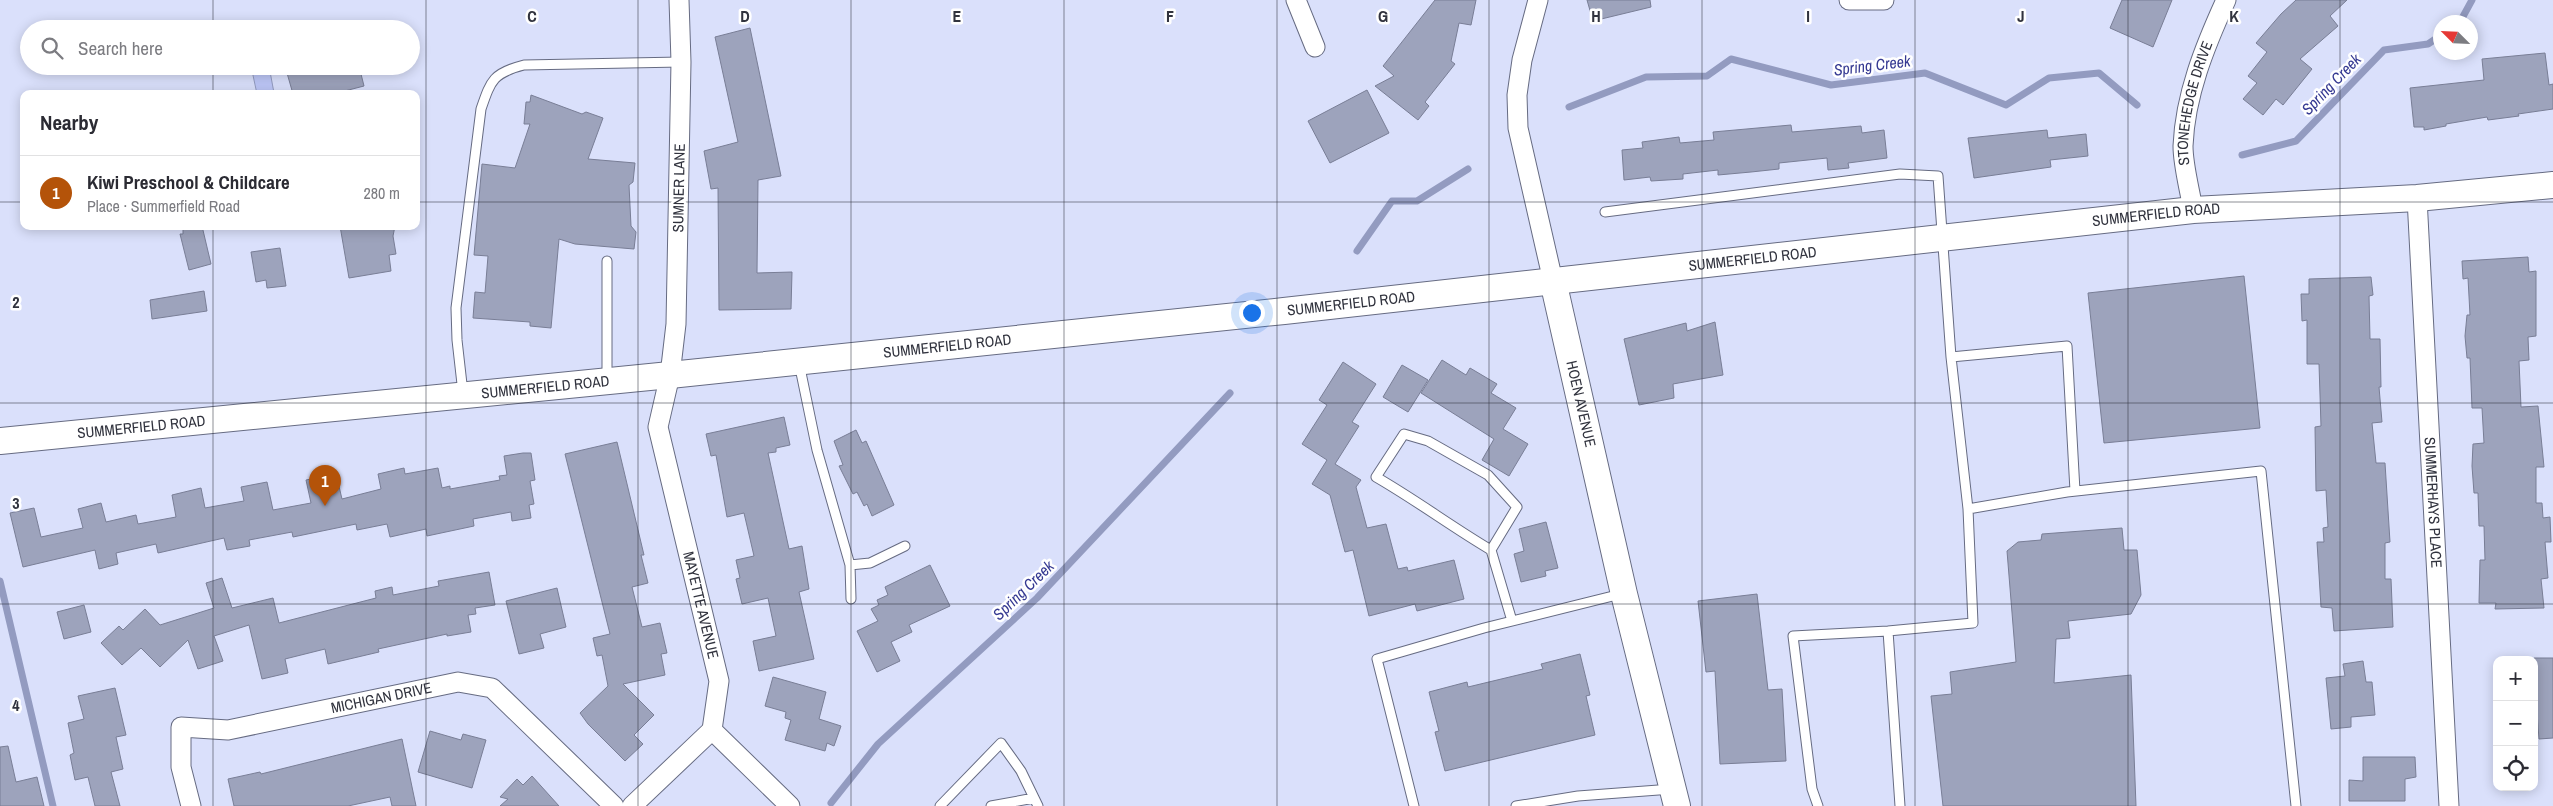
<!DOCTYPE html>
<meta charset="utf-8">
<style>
:root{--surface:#fff;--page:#f2f2f3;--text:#2b2b33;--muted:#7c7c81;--line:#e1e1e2;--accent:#b45309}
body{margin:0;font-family:"Archivo Narrow",sans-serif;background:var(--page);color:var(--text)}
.controls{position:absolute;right:15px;bottom:15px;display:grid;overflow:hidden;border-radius:10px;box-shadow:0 2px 12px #0003}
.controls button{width:45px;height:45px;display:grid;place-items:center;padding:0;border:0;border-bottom:1px solid var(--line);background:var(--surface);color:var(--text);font:25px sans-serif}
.compass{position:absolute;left:2433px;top:15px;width:45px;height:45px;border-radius:50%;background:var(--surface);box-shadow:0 2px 12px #0003;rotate:294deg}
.you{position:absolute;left:1251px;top:312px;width:18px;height:18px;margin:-12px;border:4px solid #fff;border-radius:50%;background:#1a73e8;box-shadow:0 0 0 8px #1a73e833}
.badge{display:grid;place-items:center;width:32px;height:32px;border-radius:50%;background:var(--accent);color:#fff;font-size:16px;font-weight:700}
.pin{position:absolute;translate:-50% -41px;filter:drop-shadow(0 1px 2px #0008)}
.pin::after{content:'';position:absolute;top:26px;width:18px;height:15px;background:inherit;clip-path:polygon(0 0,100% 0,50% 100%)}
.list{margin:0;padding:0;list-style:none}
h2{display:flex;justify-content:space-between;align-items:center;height:65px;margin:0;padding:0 20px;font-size:21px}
h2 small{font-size:16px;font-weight:400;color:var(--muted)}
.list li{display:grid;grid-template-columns:32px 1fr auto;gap:15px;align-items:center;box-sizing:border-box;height:75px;padding:0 20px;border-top:1px solid var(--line)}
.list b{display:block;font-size:19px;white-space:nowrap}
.list p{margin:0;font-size:16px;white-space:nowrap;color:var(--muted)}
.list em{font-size:16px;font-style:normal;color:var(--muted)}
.icon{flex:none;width:28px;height:28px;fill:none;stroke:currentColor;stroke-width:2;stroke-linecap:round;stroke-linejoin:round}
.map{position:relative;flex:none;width:2553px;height:806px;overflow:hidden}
.search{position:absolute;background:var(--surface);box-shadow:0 2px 12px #0003;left:20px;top:20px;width:400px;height:55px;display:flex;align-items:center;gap:12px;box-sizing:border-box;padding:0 18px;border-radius:28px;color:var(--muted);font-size:19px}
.panel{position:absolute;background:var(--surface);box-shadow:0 2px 12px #0003;left:20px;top:90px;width:400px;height:140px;border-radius:10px}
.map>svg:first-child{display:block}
</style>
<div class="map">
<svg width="2553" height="806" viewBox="0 0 2553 806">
<rect width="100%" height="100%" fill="#dae0fb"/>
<!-- water -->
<path fill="#bdc7f7" stroke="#939bc0" d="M251,66h18l5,27 -17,1z"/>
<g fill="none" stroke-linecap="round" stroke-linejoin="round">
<!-- stream -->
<path stroke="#939bc0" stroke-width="7" d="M2460,22l12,-22
M1569,107l77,-30 61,-1 24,-17 100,26 94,-12 81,32 43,-27 50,-5 38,32
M2242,155l54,-14 88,-91 44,-6 12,-8
M1357,251l35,-50h25l51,-32
M0,581l53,225
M831,803l47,-59 159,-146 193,-205"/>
</g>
<!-- building -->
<path fill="#9da3bc" stroke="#797e96" d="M1435,0h41l-5,25 -12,-2 -8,38 4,3 -30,38 4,4 -11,14 -43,-34 19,-10 -11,-10z
M1587,0h63l1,7 -58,14z
M2122,0h50l-19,47 -43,-19z
M2296,0h51l-17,16 8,10 -38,33 12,10 -29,36 -7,-6 -13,16 -20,-16 14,-16 -9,-7 19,-24 -11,-9 25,-29z
M750,28l31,148 -23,4 -1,93 35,-1 -1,37 -72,1 -1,-122 -7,1 -7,-38 34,-9 -23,-105z
M2545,53l4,32 4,-1v25l-35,5 1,2 -31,4 -1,-3 -41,7v2l-22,4v-3h-10l-4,-39 74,-8 -2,-21z
M285,66h74l5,20 -31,8h-40z
M1367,90l22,43 -59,30 -22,-42z
M531,95l51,19 4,-2 17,6 -15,41 47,4 -2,19 -4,3 2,41 5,6 -2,17 -59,-5 -16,-5 -8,89 -21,-2v-4l-57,-4 2,-26 10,1 3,-37 -14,-1 8,-91 33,4 15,-44h-6l2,-22h4z
M1791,125l1,7 69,-6 1,7 22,-3 3,28 -39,5 1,5 -21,2 -1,-12 -48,5v6l-28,3 -33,3v-5l-35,4v5l-32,2 -1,-4 -26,3 -2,-30 21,-2 -1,-6 37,-5 1,6 34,-3 -1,-8z
M2047,130l1,8 38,-4 2,22 -38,4 1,7 -77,11 -6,-40z
M183,226h19l9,38 -22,6 -9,-36h3z
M340,226h55l-2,10 3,18 -7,1 2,16 -42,7z
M280,248l6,38 -19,2 -1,-8 -10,2 -5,-30z
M2528,257l1,15 7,-1v65l-8,1 1,23 -10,1 2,46 17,-1 6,61h-8v36h6l1,15 7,-1 1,25h-6l3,36 -7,1 3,29 -49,1 1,-6h-17l1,-43h5l-1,-34h-5l-1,-33h-4l-2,-27 1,-22 11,-1 -2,-35h-10l-2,-50h-3l-2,-22 2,-21h3l-2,-37 -5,1 -1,-18z
M2244,276l16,152 -156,15 -16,-150z
M2371,277l2,18 -4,1 1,43h10l1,48h-2l3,35 -10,1 4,40h9l5,79 -5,1v36h6l2,48 -59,4 -2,-23 -11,-1 -4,-65h7l-1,-14 5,-1 -2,-37 -10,1 -1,-64 6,-1 -2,-62h-12v-44l-5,1 -1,-27h8v-15z
M204,291l3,20 -55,8 -2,-19z
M1715,322l8,53 -50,9 1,14 -35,7 -15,-66 62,-16 1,8z
M1442,360l24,15 4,-7 27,16 -6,9 25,15 -13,21 25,15 -19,32 -27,-16 12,-21 -73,-46z
M1343,362l33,22 -24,38 7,4 -24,38 26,16 -5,7 11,41 19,-4 12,45 9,-2 1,4 46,-11 10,39 -47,12 -2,-7 -46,12 -16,-66 -8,2 -15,-57 -18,-11 15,-24 -25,-16 25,-39 -8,-5z
M1402,365l26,15 -20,32 -25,-15z
M784,417l6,28 -14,3v4l-8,1 21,96 13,-3 7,43 -10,3 15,67 -55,12 -6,-30 23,-5 -8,-38 -26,6 -6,-25 4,-1 -4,-18 18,-4 -10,-43 -17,4 -11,-62 -5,1 -5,-22z
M856,430l6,13 4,-2 28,64 -22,11 -5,-12 -3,2 -7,-14 -4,2 -14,-28 4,-1 -9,-24z
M617,442l27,113h-3l7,28 -16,4 10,40 18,-4 7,30 -6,1 4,21 -42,9 31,31 -20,20 9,9 -18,17 -37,-37 -8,-11 28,-27 -6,-31 -5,1 -4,-18 17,-4 -45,-180z
M523,453h8l4,27 -5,1 4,23 -5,1 2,13 -19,3 -1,-9 -38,7 1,7 -47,10 -1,-7 -36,8 -3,-13 -30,6 -1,-6 -63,13 -1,-5 -43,8 1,6 -23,4 -3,-12 -66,15 -2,-9 -40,9 2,11 -19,5 -4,-19 -72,17 -13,-54 24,-5 7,29 42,-9 -5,-19 23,-6 5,19 30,-7 2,9 38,-7 -4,-22 29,-7 4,20 39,-7 -3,-14 26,-5 6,28 38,-7 -5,-23 30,-6 6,25 39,-10 -3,-15 26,-6 1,6 33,-6 4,20 8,-2v3l50,-9 -1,-4 8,-1 -3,-19z
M1546,522l12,46 -13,3 1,5 -25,6 -7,-28 10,-3 -5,-22z
M2122,528l2,22h13l4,45 -10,19 -63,7 2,17 -14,1 -2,44 77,-8 5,131h-193l-12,-110 21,-2 -2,-22 66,-10 -9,-111 11,-9 23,-2 1,-6z
M930,565l20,41 -41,19 3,7 -21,10 9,19 -23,11 -20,-41 21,-10 -7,-12 8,-4 -2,-5 11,-5 -3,-8z
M489,572l6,33 -20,3 1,6 -8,1 3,17 -24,4v-2l-69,15 1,3 -51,12 -3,-15 -40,10 3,14 -26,6 -13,-54 -35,11 9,25 -25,8 -10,-29 -28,27 -19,-19 -19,17 -21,-22 18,-17 4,4 22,-21 15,16 54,-17 -8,-25 16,-5 10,30 41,-10 6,25 97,-25 -1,-7 17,-4 1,8 46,-9 -1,-5z
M557,588l9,39 -26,7 4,14 -25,6 -13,-53z
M1757,594l11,96 14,-1 4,72 -66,3 -5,-93 -9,1 -8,-71z
M84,605l7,27 -27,7 -7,-27z
M1580,654l10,41 -4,1 9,39 -150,36 -10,-39 4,-1 -10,-39 38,-10 1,5 75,-18 -2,-5z
M2534,658h19v80l-14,1 -3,-40h-2z
M2363,661l3,21h6l3,33 -24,2v10l-20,2 -5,-51 19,-2 -2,-12z
M773,677l53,15 -7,27 22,7 -7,20 -7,-3 -2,8 -40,-11 6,-20 -6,-2 1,-6 -21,-6z
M115,688l11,47 -10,2 7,32 -12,3 9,34h-25l-7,-29 -13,3 -5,-25 4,-2 -6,-30 16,-4 -6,-23z
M430,731l31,9 2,-6 23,6 -14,48 -54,-16z
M402,739l14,67h-24l-2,-9 -42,9h-114l-6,-27 32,-7 1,2z
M8,746l8,36 21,-5 7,29h-44v-59z
M2363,757h52l1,20 -11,2v22h-56v-21l14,1z
M532,776l27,30h-59l8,-7 -8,-2 17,-18 6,6z"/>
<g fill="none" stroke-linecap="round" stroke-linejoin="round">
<!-- lane casing -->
<g stroke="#666b82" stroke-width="11">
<path id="lane" d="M1605,212l295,-38 38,2 13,181 17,152
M1951,357l116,-11 8,145
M799,363l18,87 33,115 1,34
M607,380v-119
M463,393l-6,-53 -1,-32 25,-199c10,-29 12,-36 43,-44l157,-3
M1491,550c-39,-23 -75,-50 -115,-73l28,-43 24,7 60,34 29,32 -26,43 21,71
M850,565l20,-2 35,-17
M1888,631l12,175
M940,806l61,-63 20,28 17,35
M991,806l43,-8
M1414,806l-37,-147 107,-31 137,-34
M1516,806l62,-10 94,-7
M1818,806l-6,-17 -19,-153 95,-5 85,-8 -5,-114 99,-17 194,-21 35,335"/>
</g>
<!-- street casing -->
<g stroke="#666b82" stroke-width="21">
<g id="street">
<path id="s1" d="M679,0l2,62 -5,262 -6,51 -12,52 61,254 -7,49 78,76"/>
<path d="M1296,0l19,47"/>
<path d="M1538,0l-16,60 -5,35 1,33 35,153"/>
<path d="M1849,0h35"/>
<path id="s2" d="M2417,198l32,608"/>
<path id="s3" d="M2193,210c-3,-20 -10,-44 -10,-64 2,-51 22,-100 43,-146"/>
<path id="s4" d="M191,806l-10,-39v-40l47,3 230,-48 34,6 122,118"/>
<path d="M632,806l80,-76"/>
</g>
</g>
<!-- secondary casing -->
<g stroke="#666b82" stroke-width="28">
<g id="secondary">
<path id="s5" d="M1553,281l71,313 53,212"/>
<path id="s6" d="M0,441l670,-66 614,-64 909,-101 224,-12 136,-13"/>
</g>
</g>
<!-- lane -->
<use href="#lane" stroke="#fff" stroke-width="9"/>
<!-- street -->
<use href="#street" stroke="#fff" stroke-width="19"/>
<!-- secondary -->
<use href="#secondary" stroke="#fff" stroke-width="26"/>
</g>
<!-- grid -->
<path fill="none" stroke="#31333e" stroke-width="1" stroke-opacity="0.55" d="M213,0v29M426,0v806M638,0v806M851,0v806M1064,0v806M1277,0v806M1489,0v806M1702,0v806M1915,0v806M2128,0v806M2340,0v806M213,66v28M0,202h24M416,202h2137M213,226v580M0,403h2553M0,604h2553"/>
<g text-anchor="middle" stroke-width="5" stroke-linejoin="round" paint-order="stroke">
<!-- street labels -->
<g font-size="15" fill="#31333e" stroke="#fff">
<text dy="5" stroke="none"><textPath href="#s3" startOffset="109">STONEHEDGE DRIVE</textPath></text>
<text transform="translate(679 188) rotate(-89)" y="5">SUMNER LANE</text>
<text dy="5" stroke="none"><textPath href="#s6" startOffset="2168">SUMMERFIELD ROAD</textPath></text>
<text dy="5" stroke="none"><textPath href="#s6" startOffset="1762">SUMMERFIELD ROAD</textPath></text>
<text dy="5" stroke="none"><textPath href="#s6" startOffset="1358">SUMMERFIELD ROAD</textPath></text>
<text dy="5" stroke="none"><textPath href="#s6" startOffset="952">SUMMERFIELD ROAD</textPath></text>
<text dy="5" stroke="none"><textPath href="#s6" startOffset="548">SUMMERFIELD ROAD</textPath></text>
<text dy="5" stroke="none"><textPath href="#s5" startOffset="126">HOEN AVENUE</textPath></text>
<text dy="5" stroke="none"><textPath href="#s6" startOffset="142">SUMMERFIELD ROAD</textPath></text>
<text dy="5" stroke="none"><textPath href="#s2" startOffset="305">SUMMERHAYS PLACE</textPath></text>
<text dy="5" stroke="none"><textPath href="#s1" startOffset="612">MAYETTE AVENUE</textPath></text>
<text dy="5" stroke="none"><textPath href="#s4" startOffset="284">MICHIGAN DRIVE</textPath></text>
</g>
<!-- water labels -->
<g font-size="16" font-style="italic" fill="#353992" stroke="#fff">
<text transform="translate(1872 65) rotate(-7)" y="6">Spring Creek</text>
<text transform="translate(2331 84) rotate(-46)" y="6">Spring Creek</text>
<text transform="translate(1023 590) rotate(-44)" y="6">Spring Creek</text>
</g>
</g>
<g font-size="16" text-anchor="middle" font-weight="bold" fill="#31333e" stroke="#fff" stroke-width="5" stroke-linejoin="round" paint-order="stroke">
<text x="532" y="22">C</text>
<text x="745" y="22">D</text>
<text x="957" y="22">E</text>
<text x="1170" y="22">F</text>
<text x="1383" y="22">G</text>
<text x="1596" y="22">H</text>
<text x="1808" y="22">I</text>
<text x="2021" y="22">J</text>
<text x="2234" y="22">K</text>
<text x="16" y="308">2</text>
<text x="16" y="509">3</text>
<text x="16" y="711">4</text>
</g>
</svg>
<div class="controls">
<button>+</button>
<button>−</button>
<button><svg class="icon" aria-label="locate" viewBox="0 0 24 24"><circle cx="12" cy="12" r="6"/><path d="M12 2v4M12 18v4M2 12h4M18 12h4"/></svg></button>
</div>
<svg class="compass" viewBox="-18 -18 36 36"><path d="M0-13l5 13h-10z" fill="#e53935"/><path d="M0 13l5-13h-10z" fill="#7c7c81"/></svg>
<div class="you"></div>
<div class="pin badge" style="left:325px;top:506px">1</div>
<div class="search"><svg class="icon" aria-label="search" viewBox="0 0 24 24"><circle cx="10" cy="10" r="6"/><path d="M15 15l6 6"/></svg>Search here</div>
<section class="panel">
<h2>Nearby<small></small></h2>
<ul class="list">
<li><span class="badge">1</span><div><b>Kiwi Preschool &amp; Childcare</b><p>Place · Summerfield Road</p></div><em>280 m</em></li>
</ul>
</section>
</div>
